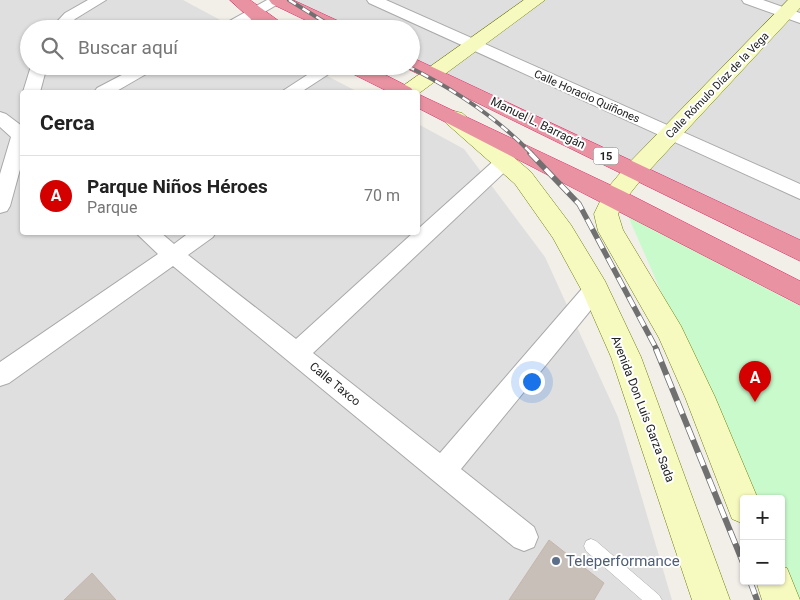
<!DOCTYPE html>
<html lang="es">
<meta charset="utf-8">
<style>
:root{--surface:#fff;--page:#f6f6f6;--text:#222;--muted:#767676;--line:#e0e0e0;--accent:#d40000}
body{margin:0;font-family:Roboto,sans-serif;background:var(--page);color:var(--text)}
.controls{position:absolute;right:15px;bottom:15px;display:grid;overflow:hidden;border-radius:5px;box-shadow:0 1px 4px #0004}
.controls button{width:45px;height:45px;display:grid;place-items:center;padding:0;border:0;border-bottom:1px solid var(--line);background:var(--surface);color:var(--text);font:25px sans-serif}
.you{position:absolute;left:531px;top:381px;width:18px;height:18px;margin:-12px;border:4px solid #fff;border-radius:50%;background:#1a73e8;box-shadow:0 0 0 8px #1a73e833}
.badge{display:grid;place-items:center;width:32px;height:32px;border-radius:50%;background:var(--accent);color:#fff;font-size:16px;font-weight:700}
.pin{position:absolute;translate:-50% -41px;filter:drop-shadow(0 1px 2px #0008)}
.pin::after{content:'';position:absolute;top:26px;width:18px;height:15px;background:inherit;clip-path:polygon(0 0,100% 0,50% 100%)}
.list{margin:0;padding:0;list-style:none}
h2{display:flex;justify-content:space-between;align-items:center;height:65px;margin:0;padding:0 20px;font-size:21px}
h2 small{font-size:16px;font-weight:400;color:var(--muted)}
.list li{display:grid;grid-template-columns:32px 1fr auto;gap:15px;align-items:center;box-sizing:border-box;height:80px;padding:0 20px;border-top:1px solid var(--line)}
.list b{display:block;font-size:19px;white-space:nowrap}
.list p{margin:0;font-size:16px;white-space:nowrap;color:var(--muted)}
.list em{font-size:16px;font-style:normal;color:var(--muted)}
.icon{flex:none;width:28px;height:28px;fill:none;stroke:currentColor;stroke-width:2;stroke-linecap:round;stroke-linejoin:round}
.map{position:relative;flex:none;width:800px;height:600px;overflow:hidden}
.search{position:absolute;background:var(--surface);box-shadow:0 1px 4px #0004;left:20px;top:20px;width:400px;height:55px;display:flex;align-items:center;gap:12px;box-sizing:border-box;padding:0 18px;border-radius:28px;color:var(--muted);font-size:19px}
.panel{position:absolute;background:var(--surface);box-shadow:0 1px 4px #0004;left:20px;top:90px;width:400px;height:145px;border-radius:5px}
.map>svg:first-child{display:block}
</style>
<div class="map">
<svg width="800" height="600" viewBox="0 0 800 600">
<rect width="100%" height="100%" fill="#f2efe9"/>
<!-- residential -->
<path fill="#e0dfdf" d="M0,0h183l54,29h-208v37h279l50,26h-336v140h396v-108l46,25 81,108 73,160 54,183h-672z
M291,0h509v240l-389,-183v-28h-59z"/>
<!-- park -->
<path fill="#c8facc" d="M628,216l172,90v294h-3l-16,-35v-66h-29z"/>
<!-- building -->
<path fill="#c7bfb8" stroke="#c4b6ab" d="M549,540l55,43 -10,17h-85z
M92,573l24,27h-52z"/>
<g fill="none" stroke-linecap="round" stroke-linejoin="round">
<!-- lane casing -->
<g stroke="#a9a9a9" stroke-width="1">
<path id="lane" d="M591,539l5,2 63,54 3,5h-20l-56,-49 -2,-5 2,-5z"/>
</g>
<!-- street casing -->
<g stroke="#a9a9a9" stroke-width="2">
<path id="street" d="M88,0h18l-31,19 -8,10h-17l15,-16z
M267,0h18l-50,29h-20z
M367,0h19l414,184v15l-431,-196z
M742,0h21l37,13v10l-56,-20z
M31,66h16l-7,26h-17z
M139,66h21l-45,26h-21l3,-4z
M321,66h20l-40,26h-20z
M0,112l6,2 16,12v36l-12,44 -3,5 -7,2v-39l11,-37 -11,-10z
M505,155l7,2 2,4 -2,4 -199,188 127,100 147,-170 8,-3 8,3 3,6 -3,6 -142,174 73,58 4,10 -4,10 -10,4 -10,-4 -341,-281 -164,117 -9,3v-24l158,-108 -23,-22h25l14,12 16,-12h26l-3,5 -25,18 108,84 118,-107h4v-3l80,-72z"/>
</g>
<!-- secondary casing -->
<g stroke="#707d05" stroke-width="1">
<path id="secondary" d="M524,0h21l-127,94 -21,-2 3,-4z
M788,0h12v8l-156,168 -20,25 -6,13 5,16 58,96 34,71 43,102h-14v25l-12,-5 -47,-122 -26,-59 -61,-107 -4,-17 11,-23 23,-27z
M454,111l8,2 69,59 40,53 34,56 36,76 89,243h-38l-81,-243 -29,-66 -29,-53 -38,-54 -69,-61 -3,-5 3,-5z
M781,566l6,2 13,32h-38l-6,-19h25z"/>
</g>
<!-- highway casing -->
<g stroke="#dc2a67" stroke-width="1">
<path id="highway" d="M230,0h20l40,29h-23l-14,-8z
M269,0h24l54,25 2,4h-25l-52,-25z
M411,57l389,183v21l-396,-194 7,-1z
M342,66h26l43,22 3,4h-25l-44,-22z
M418,94l205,97 177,90v24l-382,-197z"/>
</g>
<!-- lane -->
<use href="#lane" fill="#fff" fill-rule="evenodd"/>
<!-- street -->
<use href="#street" fill="#fff" fill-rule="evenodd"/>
<!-- secondary -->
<use href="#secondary" fill="#f7fabf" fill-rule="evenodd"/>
<!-- highway -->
<use href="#highway" fill="#e892a2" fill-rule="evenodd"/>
<!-- rail-far2 casing -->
<g stroke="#707070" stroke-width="4">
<path id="rail-far2" d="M289,0l47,29
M407,66c45,22 90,52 125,88"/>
</g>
<!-- rail-far1 casing -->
<g stroke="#707070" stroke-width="5.5">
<path id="rail-far1" d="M530,153l49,51 78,146"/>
</g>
<!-- rail casing -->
<g stroke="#707070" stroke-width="6">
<path id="rail" d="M656,349l88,216
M750,581l7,19"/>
</g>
<!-- rail-far2 -->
<use href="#rail-far2" stroke="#fff" stroke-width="2.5" stroke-dasharray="8" stroke-linecap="butt"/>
<!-- rail-far1 -->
<use href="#rail-far1" stroke="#fff" stroke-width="4" stroke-dasharray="11" stroke-linecap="butt"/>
<!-- rail -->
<use href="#rail" stroke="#fff" stroke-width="4.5" stroke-dasharray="14" stroke-linecap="butt"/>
</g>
<!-- markers -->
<circle fill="#5c6f8a" stroke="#fff" stroke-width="2" cx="556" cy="561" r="5"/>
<g text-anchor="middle" stroke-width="4" stroke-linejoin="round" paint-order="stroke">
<!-- far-street labels -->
<g font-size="11" fill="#222" stroke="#fff">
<text transform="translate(717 85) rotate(-46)" y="4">Calle Rómulo Díaz de la Vega</text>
<text transform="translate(587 96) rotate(24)" y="4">Calle Horacio Quiñones</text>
</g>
<!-- shield labels -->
<rect fill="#fff" stroke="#646464" stroke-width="1" x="593.5" y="147.5" width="25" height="17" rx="4"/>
<g font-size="11" font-weight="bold" fill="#222">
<text x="606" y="160">15</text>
</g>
<!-- street labels -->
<g font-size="12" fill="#222" stroke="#fff">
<text transform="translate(538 123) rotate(26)" y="4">Manuel L. Barragán</text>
<text transform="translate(335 384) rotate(39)" y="4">Calle Taxco</text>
<text transform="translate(643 409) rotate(69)" y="4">Avenida Don Luis Garza Sada</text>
</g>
<!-- near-service labels -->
<g font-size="15" fill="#4e5e75" stroke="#fff" text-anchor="start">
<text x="566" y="566">Teleperformance</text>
</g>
</g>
</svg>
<div class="controls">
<button>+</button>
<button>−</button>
</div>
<div class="you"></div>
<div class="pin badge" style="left:755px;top:402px">A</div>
<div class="search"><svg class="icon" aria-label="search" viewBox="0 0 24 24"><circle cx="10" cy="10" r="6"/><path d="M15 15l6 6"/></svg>Buscar aquí</div>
<section class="panel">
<h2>Cerca<small></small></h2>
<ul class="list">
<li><span class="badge">A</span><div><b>Parque Niños Héroes</b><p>Parque</p></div><em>70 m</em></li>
</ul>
</section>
</div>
